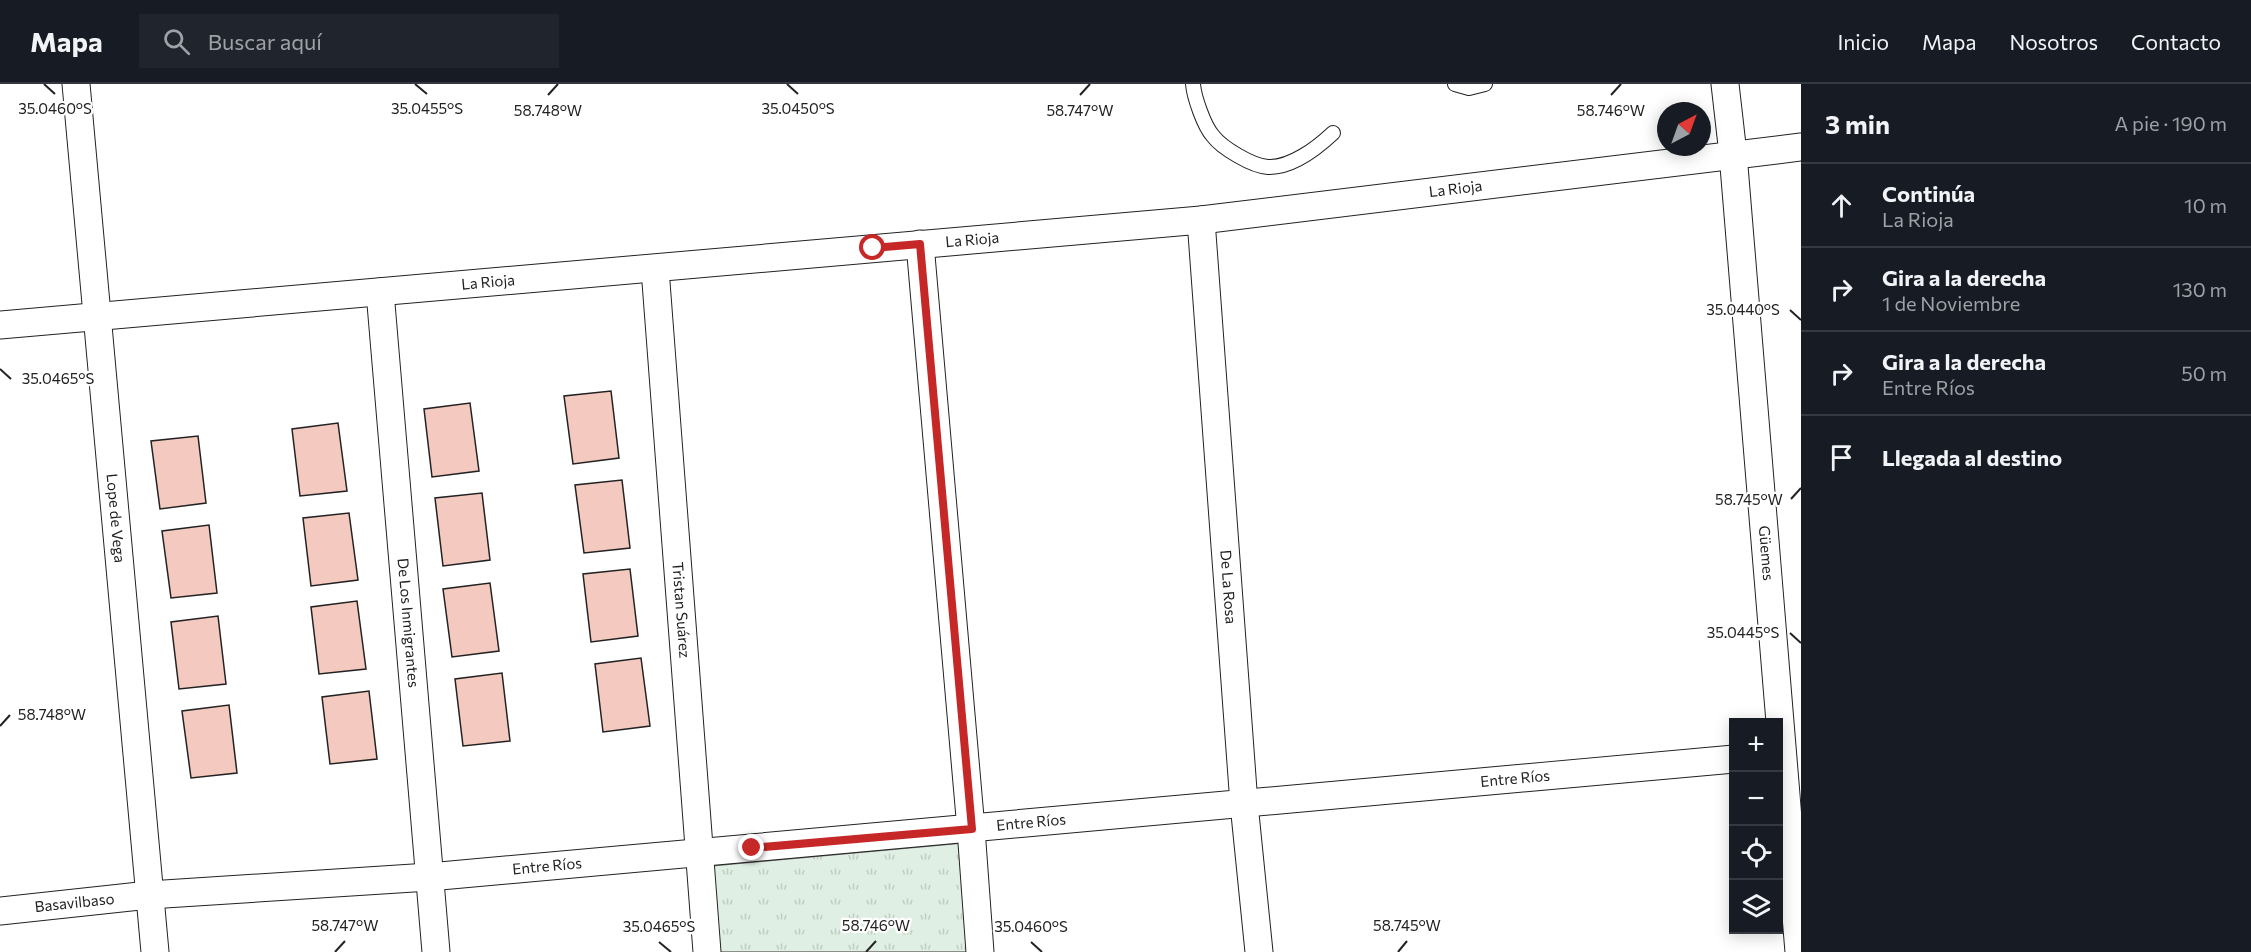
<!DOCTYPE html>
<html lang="es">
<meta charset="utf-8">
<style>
:root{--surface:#171b24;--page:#20242c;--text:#f1f3f6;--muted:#9ea1a6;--line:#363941}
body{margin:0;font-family:Commissioner,sans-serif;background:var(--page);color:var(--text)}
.controls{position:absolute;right:18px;bottom:18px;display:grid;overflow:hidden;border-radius:0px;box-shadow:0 3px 15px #0003}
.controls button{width:54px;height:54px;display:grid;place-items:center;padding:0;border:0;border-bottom:2px solid var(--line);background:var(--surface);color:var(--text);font:30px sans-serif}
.compass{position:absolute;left:1657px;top:18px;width:54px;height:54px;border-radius:50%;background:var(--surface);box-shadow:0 3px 15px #0003;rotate:41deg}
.stop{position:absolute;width:18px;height:18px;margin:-14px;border:4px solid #c62828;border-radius:50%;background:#fff}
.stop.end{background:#c62828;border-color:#fff;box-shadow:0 2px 6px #0008}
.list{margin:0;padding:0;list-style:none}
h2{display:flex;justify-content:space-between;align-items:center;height:78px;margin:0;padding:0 24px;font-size:26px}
h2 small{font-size:20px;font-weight:400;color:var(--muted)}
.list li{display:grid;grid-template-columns:39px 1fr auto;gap:18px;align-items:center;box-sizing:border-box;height:84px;padding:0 24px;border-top:2px solid var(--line)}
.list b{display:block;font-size:22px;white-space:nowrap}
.list p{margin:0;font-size:20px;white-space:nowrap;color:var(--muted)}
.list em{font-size:20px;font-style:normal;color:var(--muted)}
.icon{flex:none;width:33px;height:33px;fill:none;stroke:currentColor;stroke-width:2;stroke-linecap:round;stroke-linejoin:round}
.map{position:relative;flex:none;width:1801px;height:868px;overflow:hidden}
header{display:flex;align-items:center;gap:36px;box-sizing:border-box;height:84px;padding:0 30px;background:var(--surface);border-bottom:2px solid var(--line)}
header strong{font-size:28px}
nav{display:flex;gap:33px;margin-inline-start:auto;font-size:21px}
.search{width:420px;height:54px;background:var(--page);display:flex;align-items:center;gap:15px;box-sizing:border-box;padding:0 21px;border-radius:0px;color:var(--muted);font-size:22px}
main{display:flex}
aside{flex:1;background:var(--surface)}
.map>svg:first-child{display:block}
</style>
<header>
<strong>Mapa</strong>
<div class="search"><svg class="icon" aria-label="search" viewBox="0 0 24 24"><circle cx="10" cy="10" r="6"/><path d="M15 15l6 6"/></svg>Buscar aquí</div>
<nav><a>Inicio</a><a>Mapa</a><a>Nosotros</a><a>Contacto</a></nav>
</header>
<main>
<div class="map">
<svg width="1801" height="868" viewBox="0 0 1801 868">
<defs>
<pattern id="park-tufts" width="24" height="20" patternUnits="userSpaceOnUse" patternTransform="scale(1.5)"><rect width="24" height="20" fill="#e0efe3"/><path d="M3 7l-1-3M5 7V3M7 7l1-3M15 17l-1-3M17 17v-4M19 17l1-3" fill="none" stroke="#c0cdc2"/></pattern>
</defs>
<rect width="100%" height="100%" fill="#fff"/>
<!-- park -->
<path fill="url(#park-tufts)" stroke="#6f6f6f" stroke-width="1.5" d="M962,759l7,109h-252l-7,-86z"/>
<!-- building -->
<path fill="#f3c9c0" stroke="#222" stroke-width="1.5" d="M611,307l8,67 -46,6 -9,-68z
M470,319l9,68 -47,6 -8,-68z
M338,339l9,68 -47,5 -8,-67z
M198,352l8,67 -46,6 -9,-68z
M622,396l8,68 -46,5 -9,-68z
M482,409l8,67 -47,6 -8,-68z
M349,429l9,67 -47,6 -8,-68z
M209,441l8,68 -46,5 -9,-67z
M630,485l8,67 -47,6 -8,-68z
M490,499l9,68 -47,6 -9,-68z
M357,517l9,68 -47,5 -8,-67z
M218,532l8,68 -47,5 -8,-67z
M641,574l9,68 -47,6 -8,-68z
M502,589l8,68 -47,5 -8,-67z
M369,607l8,68 -47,5 -8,-67z
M229,621l8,68 -46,5 -9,-67z"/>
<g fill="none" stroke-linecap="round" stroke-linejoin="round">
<!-- service casing -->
<g stroke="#222" stroke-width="16">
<path id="service" d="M1193,0c1,13 11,42 20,52 9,12 39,30 55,31 23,1 49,-19 65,-34
M1455,0l14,4 16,-4"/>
</g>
<!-- minor casing -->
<g stroke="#222" stroke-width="29">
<g id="minor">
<path id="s1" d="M76,0l79,868"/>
<path id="s2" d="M1725,0l8,70 66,798"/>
<path id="s3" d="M1201,136l43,584 15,148"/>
<path d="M920,160l51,585 9,123"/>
<path id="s4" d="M655,185l52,683"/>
<path id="s5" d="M380,208l56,660"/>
<path id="s6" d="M0,241l1201,-105 600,-73"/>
<path id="s7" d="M0,827l149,-16 280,-18 1305,-118"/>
</g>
</g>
<!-- service -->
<use href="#service" stroke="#fff" stroke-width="14"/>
<!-- minor -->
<use href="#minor" stroke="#fff" stroke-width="27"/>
</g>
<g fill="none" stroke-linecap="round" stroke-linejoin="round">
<!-- route -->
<path stroke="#c62828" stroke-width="8" d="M752,764l220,-19 -52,-585 -47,4"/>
</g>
<!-- ticks -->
<path fill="none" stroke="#222" stroke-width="2" d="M44,0l11,10M415,0l12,10M787,0l11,10M548,11l10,-11M1080,11l10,-11M1611,11l10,-11M1790,226l11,10M0,285l11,10M1791,415l10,-11M1790,549l11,10M0,642l10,-11M659,858l12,10M1031,858l11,10M335,868l10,-11M866,868l10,-11M1398,868l9,-11"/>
<g text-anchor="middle" stroke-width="4.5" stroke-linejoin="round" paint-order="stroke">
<!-- street labels -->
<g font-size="15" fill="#222" stroke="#fff">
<text dy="5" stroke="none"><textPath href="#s6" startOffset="1462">La Rioja</textPath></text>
<text dy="5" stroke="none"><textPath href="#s6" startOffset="976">La Rioja</textPath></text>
<text dy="5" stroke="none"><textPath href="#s6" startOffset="490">La Rioja</textPath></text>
<text dy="5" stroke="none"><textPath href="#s1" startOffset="436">Lope de Vega</textPath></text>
<text dy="5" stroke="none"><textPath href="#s2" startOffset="471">Güemes</textPath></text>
<text dy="5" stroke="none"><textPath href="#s3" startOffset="368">De La Rosa</textPath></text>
<text dy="5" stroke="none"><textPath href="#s4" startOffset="342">Tristan Suárez</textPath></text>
<text dy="5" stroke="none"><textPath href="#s5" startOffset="332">De Los Inmigrantes</textPath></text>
<text dy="5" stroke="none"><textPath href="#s7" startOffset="1521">Entre Ríos</textPath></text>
<text dy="5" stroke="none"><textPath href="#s7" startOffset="1035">Entre Ríos</textPath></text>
<text dy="5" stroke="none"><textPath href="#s7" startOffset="549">Entre Ríos</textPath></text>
<text dy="5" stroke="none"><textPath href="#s7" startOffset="75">Basavilbaso</textPath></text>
</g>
</g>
<g font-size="15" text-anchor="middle" fill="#222" stroke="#fff" stroke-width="4.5" stroke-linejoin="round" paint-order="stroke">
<text x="55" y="30">35.0460°S</text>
<text x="427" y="30">35.0455°S</text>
<text x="798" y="30">35.0450°S</text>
<text x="548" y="32">58.748°W</text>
<text x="1080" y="32">58.747°W</text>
<text x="1611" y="32">58.746°W</text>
<text x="1743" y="231">35.0440°S</text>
<text x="58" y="300">35.0465°S</text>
<text x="1749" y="421">58.745°W</text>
<text x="1743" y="554">35.0445°S</text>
<text x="52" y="636">58.748°W</text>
<text x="345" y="847">58.747°W</text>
<text x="876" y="847">58.746°W</text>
<text x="1407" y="847">58.745°W</text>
<text x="659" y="848">35.0465°S</text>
<text x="1031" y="848">35.0460°S</text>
</g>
</svg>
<div class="controls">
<button>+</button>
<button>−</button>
<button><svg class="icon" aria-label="locate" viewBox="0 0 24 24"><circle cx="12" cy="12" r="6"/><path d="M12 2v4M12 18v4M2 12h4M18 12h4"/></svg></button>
<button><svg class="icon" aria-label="layers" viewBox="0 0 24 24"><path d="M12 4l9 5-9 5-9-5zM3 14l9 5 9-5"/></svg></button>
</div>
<svg class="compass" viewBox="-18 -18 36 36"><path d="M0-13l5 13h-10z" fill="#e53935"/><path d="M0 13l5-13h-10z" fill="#9ea1a6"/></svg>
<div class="stop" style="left:873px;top:164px"></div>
<div class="stop end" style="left:752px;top:764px"></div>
</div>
<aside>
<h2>3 min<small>A pie · 190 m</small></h2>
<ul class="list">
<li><svg class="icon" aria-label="ahead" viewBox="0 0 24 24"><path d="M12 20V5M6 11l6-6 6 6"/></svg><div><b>Continúa</b><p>La Rioja</p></div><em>10 m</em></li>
<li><svg class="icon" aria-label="right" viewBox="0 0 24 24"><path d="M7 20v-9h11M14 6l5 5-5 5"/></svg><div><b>Gira a la derecha</b><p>1 de Noviembre</p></div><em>130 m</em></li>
<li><svg class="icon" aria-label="right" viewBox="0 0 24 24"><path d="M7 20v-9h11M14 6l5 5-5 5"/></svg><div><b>Gira a la derecha</b><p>Entre Ríos</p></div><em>50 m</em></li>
<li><svg class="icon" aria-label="arrive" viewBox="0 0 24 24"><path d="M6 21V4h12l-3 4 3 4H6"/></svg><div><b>Llegada al destino</b></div></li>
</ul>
</aside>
</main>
